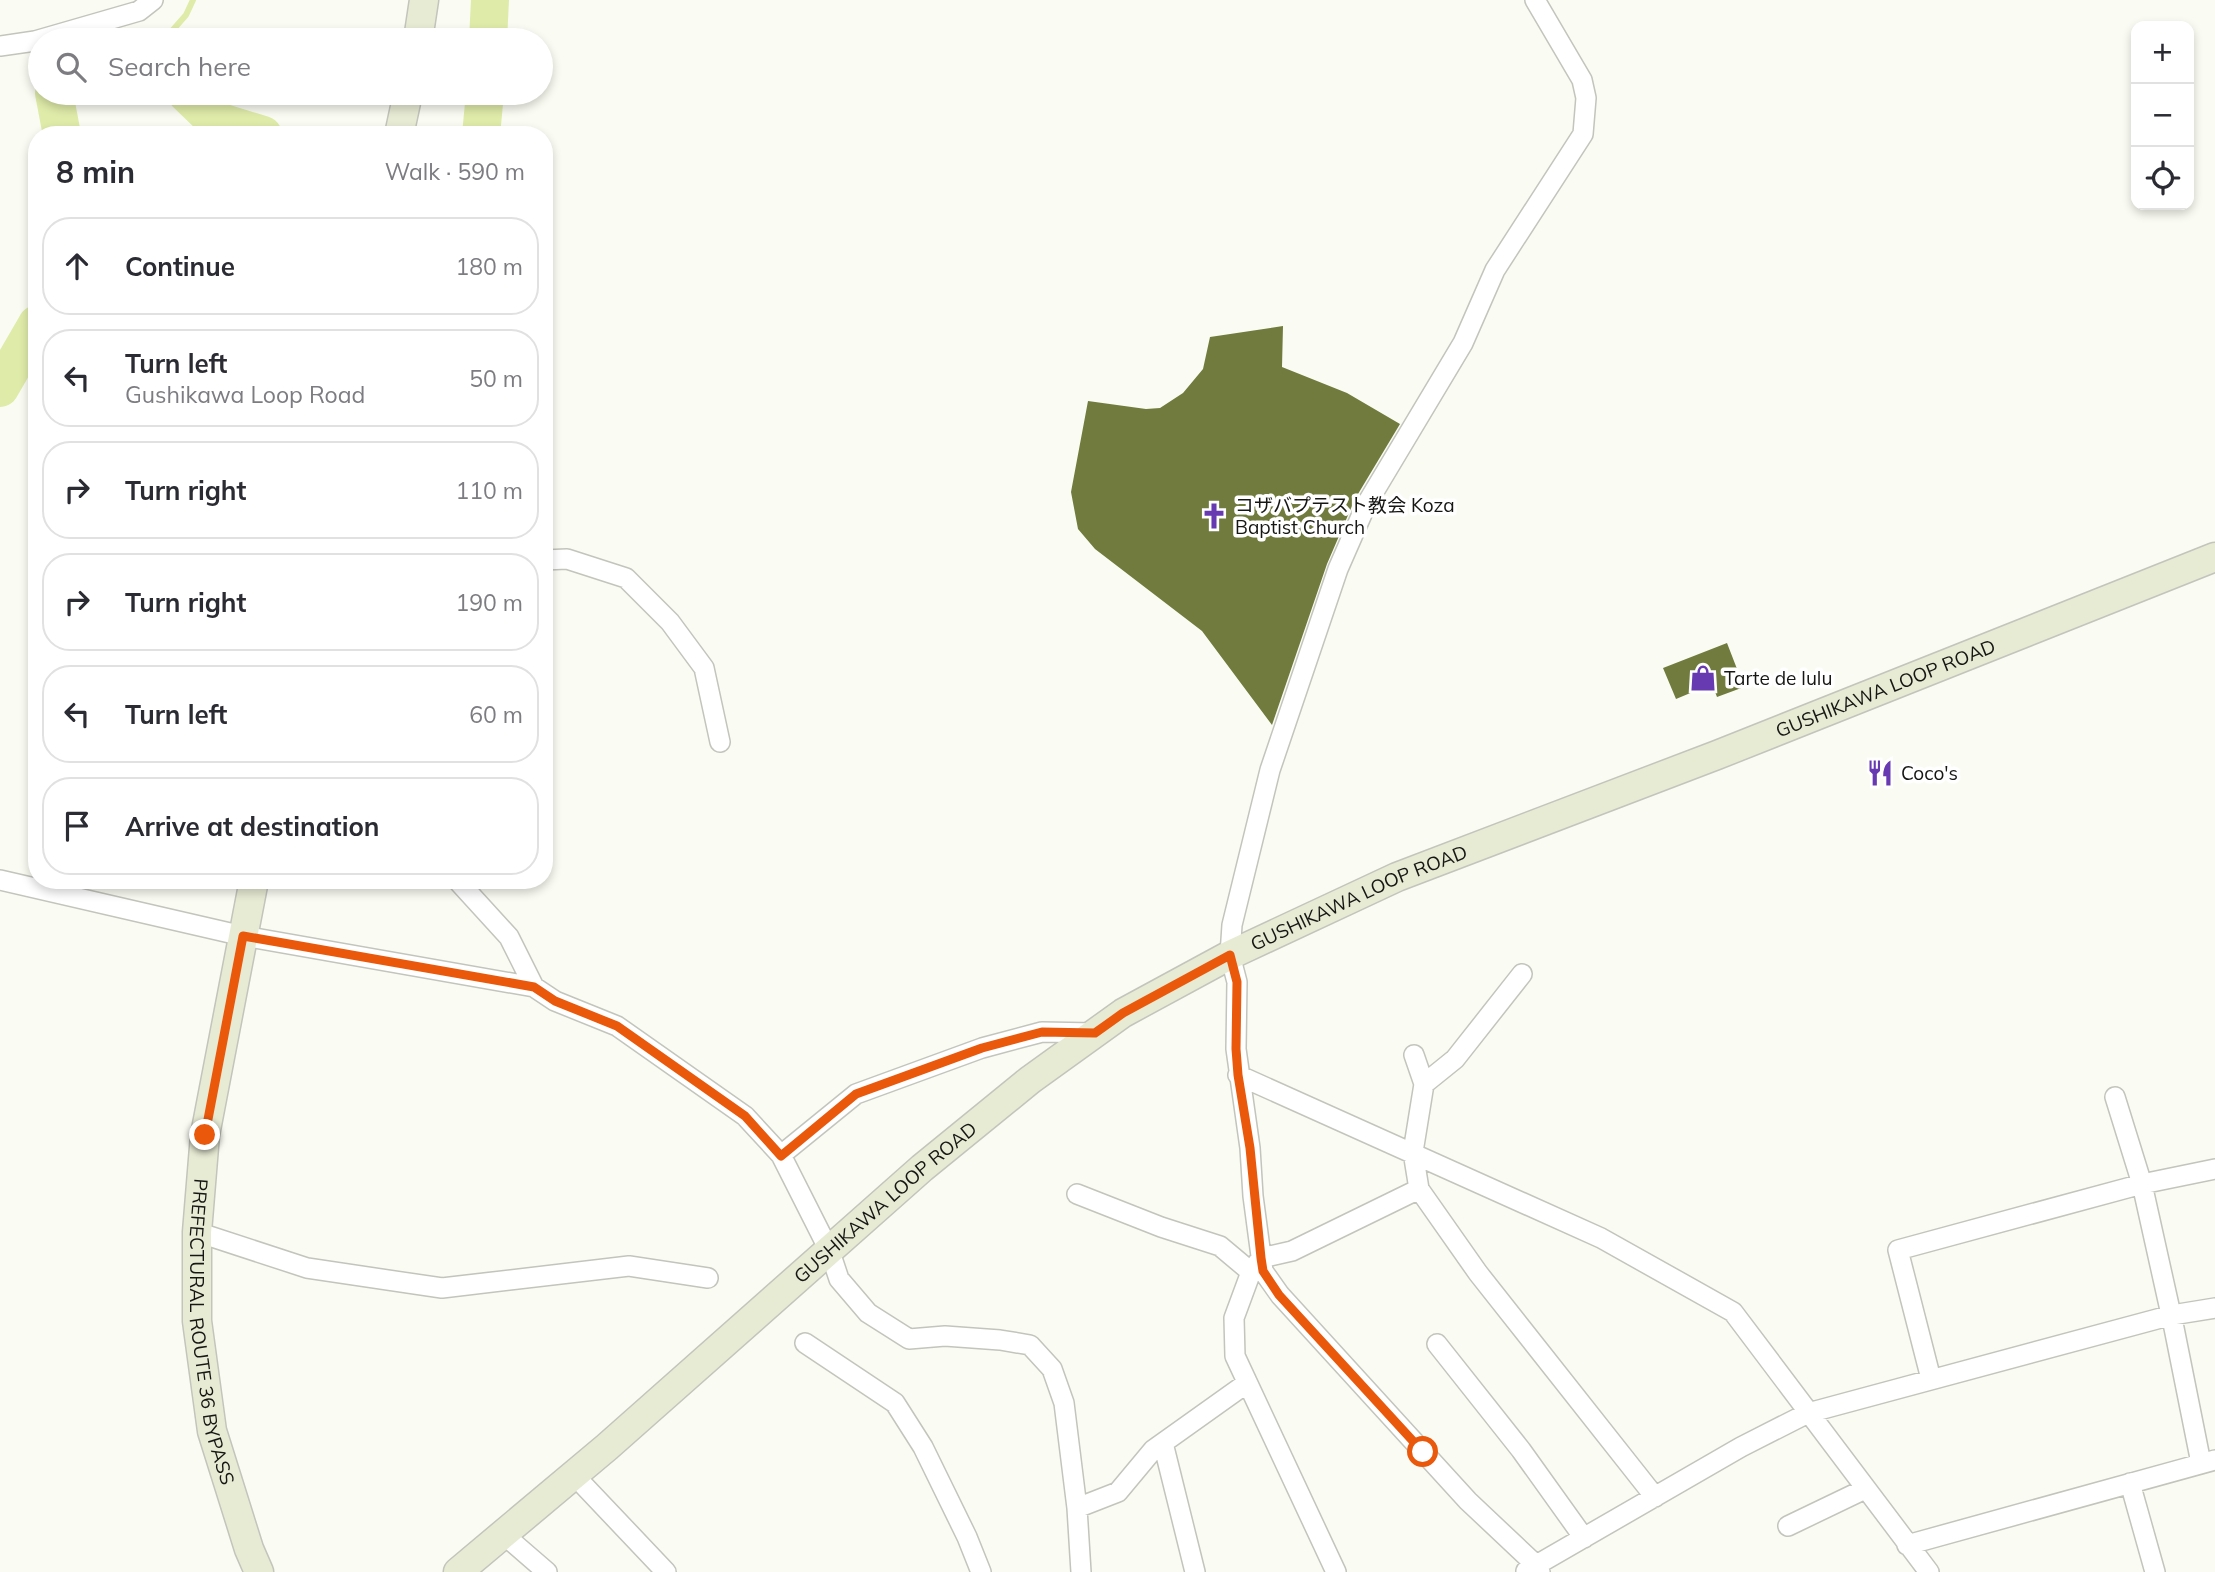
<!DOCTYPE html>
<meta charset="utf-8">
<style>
:root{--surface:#fff;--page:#f2f2f3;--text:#2b2b33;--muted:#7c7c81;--line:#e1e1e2}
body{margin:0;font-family:Mulish,"Noto Sans JP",sans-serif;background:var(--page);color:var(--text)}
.controls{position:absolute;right:21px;top:21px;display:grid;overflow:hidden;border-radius:14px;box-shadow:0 4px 10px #0003}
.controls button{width:63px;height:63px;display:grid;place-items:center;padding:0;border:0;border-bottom:2px solid var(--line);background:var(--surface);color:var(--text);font:35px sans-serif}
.stop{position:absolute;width:21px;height:21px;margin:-16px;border:5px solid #ea580c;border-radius:50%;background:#fff}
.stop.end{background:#ea580c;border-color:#fff;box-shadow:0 2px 7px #0008}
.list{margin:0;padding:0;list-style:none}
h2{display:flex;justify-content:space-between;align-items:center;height:91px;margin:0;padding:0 28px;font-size:30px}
h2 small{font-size:23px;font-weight:400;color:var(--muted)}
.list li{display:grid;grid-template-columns:46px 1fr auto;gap:21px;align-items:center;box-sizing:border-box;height:98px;margin:0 14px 14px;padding:0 14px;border:2px solid var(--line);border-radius:28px}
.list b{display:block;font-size:26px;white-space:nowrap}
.list p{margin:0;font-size:23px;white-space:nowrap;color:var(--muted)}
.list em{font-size:23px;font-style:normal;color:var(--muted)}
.icon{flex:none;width:38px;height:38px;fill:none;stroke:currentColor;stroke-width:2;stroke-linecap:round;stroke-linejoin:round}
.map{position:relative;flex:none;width:2215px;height:1572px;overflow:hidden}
.search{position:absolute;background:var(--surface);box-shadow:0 4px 10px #0003;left:28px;top:28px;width:525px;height:77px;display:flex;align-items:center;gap:18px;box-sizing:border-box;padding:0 24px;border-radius:38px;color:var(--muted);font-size:26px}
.panel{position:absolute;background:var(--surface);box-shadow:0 4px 10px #0003;left:28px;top:126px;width:525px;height:763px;border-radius:28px}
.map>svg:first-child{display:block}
</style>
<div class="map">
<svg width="2215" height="1572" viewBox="0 0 2215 1572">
<rect width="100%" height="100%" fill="#fafcf3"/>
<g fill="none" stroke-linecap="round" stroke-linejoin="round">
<!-- stream -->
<path stroke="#dfeba9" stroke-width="6" d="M164,40l22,-25 7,-15"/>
<!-- river -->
<path stroke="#dfeba9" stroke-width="38" d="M488,40l2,-40
M54,93l8,42
M186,93l28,27 49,15
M481,135l4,-42
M0,388l37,-64"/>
</g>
<!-- building -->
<path fill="#717b3d" d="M1283,326l-1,41 65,26 53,31 -45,75 -28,65 -55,161 -70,-94 -107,-82 -17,-20 -7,-37 17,-91 58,8 14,-1 23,-15 20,-24 7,-32z
M1727,643l17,44 -27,10 -5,-13 -36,15 -13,-31z"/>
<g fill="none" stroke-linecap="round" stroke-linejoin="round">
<!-- street casing -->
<g stroke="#c3c4bc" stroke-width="22">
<path id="street" d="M1535,0l47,80 4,18 -3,36 -88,136 -32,73 -97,162 -28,64 -68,201 -38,155 -2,30 7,27 -1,67 14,99 3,48 10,75 17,24 188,206 69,65 3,6
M0,46l35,-5 104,-30 14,-11
M544,560l23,-1 59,19 44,44 34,46 16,74
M0,880l243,56 291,51 21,14 62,25 128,90 36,39 49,97 9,27 29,34 41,26 36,-3 55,4 30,5 22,24 12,34 13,105 4,64
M457,880l52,57 25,50
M1522,974l-67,85 -31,25 -11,68 6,37 59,84 177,224
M1414,1055l10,29
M1238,1075l363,163 132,74 196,260
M2115,1097l27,87 32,144 27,135
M781,1155l75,-61 126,-46 60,-16 53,1
M1077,1194l84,33 59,19 31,26
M197,1232l110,36 135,20 187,-22 79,12
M805,1343l90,60 28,44 44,90 14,35
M1437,1344l84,106 63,88
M1931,1379l-33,-129 244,-66 73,-15
M1163,1443l32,129
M574,1475l92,97
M2130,1483l25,89
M1077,1508l41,-16 35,-42 94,-67
M1788,1526l77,-37
M503,1534l44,38
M1907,1545l308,-85
M1526,1571l215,-124 67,-34 364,-98 43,-7
M1336,1572l-101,-216 -1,-38 17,-46 10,-14 31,-7 127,-62"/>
</g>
<!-- secondary casing -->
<g stroke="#c3c4bc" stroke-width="31">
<g id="secondary">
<path d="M418,40l6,-40"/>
<path d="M399,135l9,-42"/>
<path id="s1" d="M254,880l-49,255 -8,97v89l15,110 37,118 10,23"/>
<path id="s2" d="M458,1572l149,-125 315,-279 108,-88 93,-67 107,-58 167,-78 320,-122 498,-198"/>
</g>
</g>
<!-- street -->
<use href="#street" stroke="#fff" stroke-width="19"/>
<!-- secondary -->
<use href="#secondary" stroke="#e7ebd4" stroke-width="28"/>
</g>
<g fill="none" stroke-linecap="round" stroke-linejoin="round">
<!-- route -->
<path stroke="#ea580c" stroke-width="9" d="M205,1135l38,-199 291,51 21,14 62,25 128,90 36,40 75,-62 126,-46 60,-16 53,1 28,-20 107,-58 7,27 -1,67 2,26 12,73 11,110 2,13 16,24 144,157"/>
</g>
<!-- icons -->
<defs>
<g id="church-bare" transform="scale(2.1)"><path d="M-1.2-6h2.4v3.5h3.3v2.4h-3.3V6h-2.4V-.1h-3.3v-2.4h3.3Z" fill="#683ab2" stroke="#fff" stroke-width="2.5" paint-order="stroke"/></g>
<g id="shop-bare" transform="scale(2.1)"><path d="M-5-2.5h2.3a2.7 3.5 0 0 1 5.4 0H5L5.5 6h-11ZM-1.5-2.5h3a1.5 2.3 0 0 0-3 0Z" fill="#683ab2" stroke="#fff" stroke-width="2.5" paint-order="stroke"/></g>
<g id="restaurant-bare" transform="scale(2.1)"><path d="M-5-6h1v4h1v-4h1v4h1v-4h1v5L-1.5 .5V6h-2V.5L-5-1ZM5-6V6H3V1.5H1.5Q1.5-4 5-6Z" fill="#683ab2" stroke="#fff" stroke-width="2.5" paint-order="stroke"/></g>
</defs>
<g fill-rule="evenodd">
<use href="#church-bare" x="1214" y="516"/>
<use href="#shop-bare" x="1703" y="678"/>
<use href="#restaurant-bare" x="1880" y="773"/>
</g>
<g text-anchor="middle" stroke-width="7" stroke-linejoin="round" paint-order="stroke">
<!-- poi labels -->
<g font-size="19" fill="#161714" stroke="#fff" text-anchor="start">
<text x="1235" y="512">コザバプテスト教会 Koza<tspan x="1235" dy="22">Baptist Church</tspan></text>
<text x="1724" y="685">Tarte de lulu</text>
<text x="1901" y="780">Coco's</text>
</g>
<!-- street labels -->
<g font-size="19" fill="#161714" stroke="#fff">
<text dy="7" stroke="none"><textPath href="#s2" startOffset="1699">GUSHIKAWA LOOP ROAD</textPath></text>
<text dy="7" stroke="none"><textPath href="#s2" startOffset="1132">GUSHIKAWA LOOP ROAD</textPath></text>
<text dy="7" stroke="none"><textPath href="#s2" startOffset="565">GUSHIKAWA LOOP ROAD</textPath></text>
<text dy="7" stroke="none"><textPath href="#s1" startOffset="458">PREFECTURAL ROUTE 36 BYPASS</textPath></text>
</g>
</g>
</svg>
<div class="controls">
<button>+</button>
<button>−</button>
<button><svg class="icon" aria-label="locate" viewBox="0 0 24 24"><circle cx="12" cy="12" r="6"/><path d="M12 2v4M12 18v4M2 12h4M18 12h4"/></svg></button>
</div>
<div class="stop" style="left:1423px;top:1452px"></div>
<div class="stop end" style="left:205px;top:1135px"></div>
<div class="search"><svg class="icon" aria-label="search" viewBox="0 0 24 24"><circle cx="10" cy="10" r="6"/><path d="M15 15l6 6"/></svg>Search here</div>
<section class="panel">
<h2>8 min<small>Walk · 590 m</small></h2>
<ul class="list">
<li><svg class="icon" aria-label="ahead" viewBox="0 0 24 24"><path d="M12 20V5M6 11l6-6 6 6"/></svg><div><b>Continue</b></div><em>180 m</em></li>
<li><svg class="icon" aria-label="left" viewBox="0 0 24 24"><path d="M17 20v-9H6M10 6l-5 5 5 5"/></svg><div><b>Turn left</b><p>Gushikawa Loop Road</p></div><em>50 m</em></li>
<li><svg class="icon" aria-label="right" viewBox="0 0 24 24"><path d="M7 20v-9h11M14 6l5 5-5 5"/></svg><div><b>Turn right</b></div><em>110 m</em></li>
<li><svg class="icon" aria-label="right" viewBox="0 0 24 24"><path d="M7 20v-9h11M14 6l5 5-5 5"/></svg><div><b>Turn right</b></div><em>190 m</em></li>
<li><svg class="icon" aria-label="left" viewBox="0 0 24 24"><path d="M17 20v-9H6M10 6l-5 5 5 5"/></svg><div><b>Turn left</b></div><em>60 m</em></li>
<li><svg class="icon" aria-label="arrive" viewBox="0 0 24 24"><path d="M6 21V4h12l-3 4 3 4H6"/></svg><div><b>Arrive at destination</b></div></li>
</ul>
</section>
</div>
